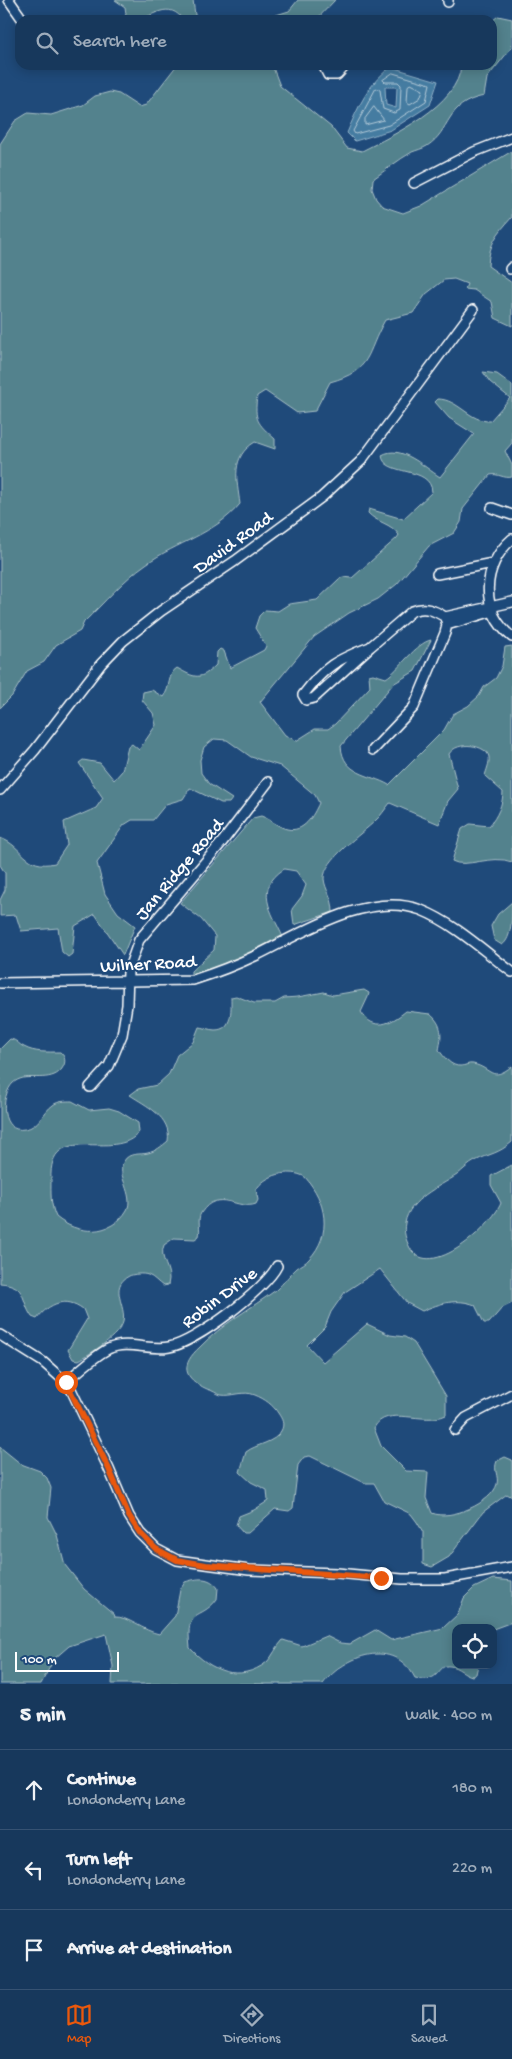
<!DOCTYPE html>
<meta charset="utf-8">
<style>
:root{--surface:#17385c;--page:#203f62;--text:#f1f3f6;--muted:#9eacbb;--line:#365272;--accent:#ea580c}
body{margin:0;font-family:"Gochi Hand",sans-serif;background:var(--page);color:var(--text)}
.controls{position:absolute;right:15px;bottom:15px;display:grid;overflow:hidden;border-radius:10px;box-shadow:0 2px 12px #0003}
.controls button{width:45px;height:45px;display:grid;place-items:center;padding:0;border:0;border-bottom:1px solid var(--line);background:var(--surface);color:var(--text);font:25px sans-serif}
.scale{position:absolute;left:15px;bottom:12px;width:104px;box-sizing:border-box;padding-left:5px;border:2px solid #fff;border-top:0;font-size:14px;line-height:18px;white-space:nowrap;color:#fff;-webkit-text-stroke:4px #1f4a7a;paint-order:stroke}
.stop{position:absolute;width:15px;height:15px;margin:-11px;border:4px solid #ea580c;border-radius:50%;background:#fff}
.stop.end{background:#ea580c;border-color:#fff;box-shadow:0 1px 5px #0008}
.list{margin:0;padding:0;list-style:none}
h2{display:flex;justify-content:space-between;align-items:center;height:65px;margin:0;padding:0 20px;font-size:21px}
h2 small{font-size:16px;font-weight:400;color:var(--muted)}
.list li{display:grid;grid-template-columns:32px 1fr auto;gap:15px;align-items:center;box-sizing:border-box;height:80px;padding:0 20px;border-top:1px solid var(--line)}
.list b{display:block;font-size:19px;white-space:nowrap}
.list p{margin:0;font-size:16px;white-space:nowrap;color:var(--muted)}
.list em{font-size:16px;font-style:normal;color:var(--muted)}
.icon{flex:none;width:28px;height:28px;fill:none;stroke:currentColor;stroke-width:2;stroke-linecap:round;stroke-linejoin:round}
.map{position:relative;flex:none;width:512px;height:1684px;overflow:hidden}
.search{position:absolute;background:var(--surface);box-shadow:0 2px 12px #0003;left:15px;right:15px;top:15px;height:55px;display:flex;align-items:center;gap:12px;box-sizing:border-box;padding:0 18px;border-radius:15px;color:var(--muted);font-size:19px}
.sheet{height:305px;background:var(--surface)}
nav{display:flex;justify-content:space-around;align-items:center;box-sizing:border-box;height:70px;border-top:1px solid var(--line);background:var(--surface);font-size:14px;color:var(--muted)}
nav a{display:grid;justify-items:center;gap:2px}
nav .on{color:var(--accent)}
.map>svg:first-child{display:block}
</style>
<div class="map">
<svg width="512" height="1684" viewBox="0 0 512 1684">
<rect width="100%" height="100%" fill="#1f4a7a"/>
<filter id="ink" filterUnits="userSpaceOnUse"><feTurbulence type="fractalNoise" baseFrequency=".02" numOctaves="2"/><feDisplacementMap in="SourceGraphic" scale="10" xChannelSelector="R" yChannelSelector="G"/><feConvolveMatrix kernelMatrix="1 2 1 2 8 2 1 2 1" color-interpolation-filters="sRGB"/></filter>
<g filter="url(#ink)">
<!-- green -->
<path fill="#53828d" stroke="#a9c0c6" d="M115,0h78l2,15 4,5h-16c-13,-20 -31,-4 -44,0 -4,1 -11,0 -16,0l3,-6 -1,-7z
M298,0h37l-19,20h-56l29,-9z
M498,16l14,3v28l-25,31 -3,18c-40,8 -32,34 -57,50 -5,3 -10,4 -15,6 -14,8 -26,18 -39,27l-1,10 4,10 6,7 21,7 18,-7 91,-55v66c-15,17 -23,26 -24,49l24,17v43l-17,-8 -3,-16 -18,-12 -9,-1 2,-5 -13,-5 -10,1 -18,14 -13,19 -28,7c-20,35 -12,50 -55,62l-15,29 -18,2 -32,-22 -8,5c-3,24 0,27 18,43v10l-20,-7c-25,15 -18,38 -15,62 -25,30 -63,38 -94,60 -22,15 -42,39 -62,58l-4,9 -24,14 -12,17 -17,9 -15,25 -12,12v-564l15,-23 13,-8 23,2 32,-10 12,-9 15,-4 9,2 20,13 7,-2 31,-40h95l8,21 51,41 16,21 15,3c31,-16 97,-46 99,-86h31v-44z
M483,372l14,2 15,11v58l-7,8 7,14v12c-8,2 -14,-4 -22,-2l-27,34 -2,13 -7,11 -25,13 -32,38 -19,15 -29,14 -35,24 -54,65 25,33 11,6 19,-12h13l7,-5 35,-37 -1,-12 4,-1 13,4c13,-8 30,-35 45,-38l-16,31 -22,13 -52,62c2,29 29,28 48,39l55,-55 9,-16 15,-8 11,-10 5,-9 12,-9 6,-12 3,-19 7,-1v216c-20,-8 -47,7 -60,-1l10,-32 8,-5 19,2c8,-9 14,-22 14,-34l-18,-16c1,-5 5,-13 4,-19 -2,-12 -32,-17 -40,-3l9,35 -10,12 -9,23 -49,-21c-5,6 -9,13 -15,18 -12,12 -52,39 -51,58 1,11 9,18 9,33l-39,13 -2,-16 10,-13 4,-11 -10,-14 -12,-2c-30,20 -13,42 -1,68 -16,7 -79,41 -92,38v-4l23,-21 1,-14 -14,-17 -21,-16 73,-85 8,-2c9,3 17,11 26,13 17,4 26,-13 32,-26l-4,-8 -35,-29 -29,-9 -24,-17 -13,-1 -10,8 -4,13 1,13 8,11 23,15 -3,4h-8l-31,-15 -7,11 -17,5 -13,16h-21l-8,5 -27,38 8,31 13,19 17,13 -12,29 -28,-41 -20,12 -3,28 -4,3 -6,-5 -4,-24 -37,3 -5,-16 -16,1v-16l5,-10v-17l-5,-8v-27c24,8 24,32 55,25l12,-18 -3,-23 32,-14 7,-10 -24,-35 4,-3 17,3 14,17 8,-9 6,-24 4,-3 7,6 17,-25 -3,-12 -11,-13 1,-8 9,-2 11,7c8,-9 4,-23 14,-29 18,10 23,13 39,-3l1,-13 3,-3 4,2 6,17 34,-18 2,-4 -11,-18 4,-12 6,-6 13,1 11,-7 28,-4 22,-21 4,-2 9,1 45,-40 2,-3c-8,-12 -22,-12 -31,-22l1,-4 34,10 29,-27c-1,-27 -49,-15 -50,-37 19,-11 42,12 58,22l34,-43 -25,-16 -14,-16 3,-3c20,0 32,23 52,22l20,-23 -20,-16z
M512,902c0,13 0,37 -10,43l-8,-5 -3,-14 7,-12z
M364,990l5,3 -1,4 -7,15c13,20 29,12 45,-1l24,3c13,11 12,21 9,36 5,7 12,17 22,16 4,0 7,-3 12,-2 19,4 18,19 39,2v76c-14,12 -21,11 -37,19 -6,3 -12,9 -18,14 -18,12 -48,24 -52,48 -2,9 1,17 5,25 20,34 82,-22 91,-45l-10,-18v-9l21,-11v138l-10,5 -13,15h-5l-9,-18c-18,-7 -35,-2 -53,6l-15,-8 -27,-34 -35,23 -14,20 -6,15 -18,18 16,17 44,-38 23,11 15,2 9,6 32,53v19c-22,11 -60,-11 -72,13l7,18 25,25 22,1 -2,26 6,15c18,8 60,-10 65,-29 2,-8 -4,-14 0,-23l8,-4 7,3v37l-5,-3 -24,18 -34,45 -17,10 -9,-3v-32l-6,-10 -6,-8 -27,-13 -10,-18h-9l-55,-27 -6,1 -6,8 -5,43 -4,3 -14,-2 -27,24h-5l-7,-8 3,-9 15,-6 14,-9 -1,-11 -16,-8 -11,-10 6,-20c10,-8 29,-9 35,-21 4,-7 1,-12 -3,-18 -5,-8 -13,-14 -23,-18 -12,-5 -22,2 -34,0 -4,-1 -9,-5 -14,-6 -24,-11 -27,-24 -7,-42 22,-23 50,-38 76,-57 8,-7 13,-15 21,-22 4,-3 9,-5 12,-9 24,-25 17,-58 -4,-82 -15,-9 -41,-2 -49,13l2,10 -2,4c-18,7 -38,-17 -55,9 -4,6 0,16 -2,23l-4,3 -21,-1 -10,7c-6,15 9,23 4,40l-5,1c-5,-3 -9,-9 -15,-11 -5,-2 -15,-1 -19,1 -21,11 -2,30 -6,46 -3,13 -33,32 -44,38l-6,-1 -5,-9 19,-31 -4,-10c-17,-13 -34,-6 -46,10l-5,-2c-12,-17 -4,-32 -32,-34v-234l10,-10c7,1 8,5 14,8 11,6 23,5 36,5 4,3 6,8 4,13 -7,17 -28,11 -41,13 -4,1 -8,3 -10,5 -13,13 -13,51 12,46 14,-2 18,-17 28,-24 5,-4 13,-4 19,-4l17,9 20,-2 10,3 19,12 1,9c-24,32 -91,-14 -88,48 0,13 -1,24 5,37 21,18 55,20 71,-7 8,-15 -12,-35 -3,-49 5,-9 16,-6 24,-8 8,-2 14,-7 20,-12 4,-24 -23,-36 -38,-46l8,-6 19,-4 12,-11 8,-19 16,-13 6,-15c5,0 10,3 16,3 18,0 16,-20 16,-33l5,-1 18,7h21l9,-5 14,-1 26,-5 9,3z
M0,1447l21,17 19,7 7,7 4,10 -3,29 9,18 8,30 19,24 30,25 1,3c12,-1 29,14 44,17l16,-18 5,-26 5,-8c13,-4 24,-6 33,6l-1,11c-17,23 -32,6 -27,49 20,22 49,36 77,14 6,-6 9,-15 16,-22l19,6 24,-10 14,7 10,1 25,-14 16,10 52,-12 15,-14 6,-16 10,-10 19,-9 19,2v41l-19,7 -37,-1v37h22l-2,9 -4,2c-8,-2 -14,-9 -22,-10 -14,-2 -8,18 -35,12 -21,-41 -70,-23 -92,6h-211l1,-18 -7,-32 -37,12 -15,13 -13,25h-41z"/>
<!-- water -->
<path fill="#457ca1" stroke="#8fb0c7" fill-rule="evenodd" d="M391,67l47,14 -8,24 -39,25 -36,11 -8,-8c10,-24 22,-51 44,-66zM397,87l-1,21 -10,-3 -1,-18z"/>
<g fill="none" stroke-linecap="round" stroke-linejoin="round">
<!-- shore -->
<path stroke="#b5cbd9" stroke-width="1" d="M393,73l37,11 -4,17 -37,24 -34,9 -2,-3 23,-43 4,2 3,19 11,4 6,-3 1,-25 -3,-3h-13l-2,-2z
M411,84l12,6 -3,8 -10,6 -3,-2 1,-16z
M374,107l10,13 -19,5v-6z"/>
<!-- minor casing -->
<g stroke="#fff" stroke-width="12">
<path id="minor" d="M9,0l14,20
M448,0v2
M323,65l5,10h9l9,-10
M414,183l60,-31 38,-15
M510,269l2,-2
M492,508l20,7
M512,539c-30,26 -33,72 0,98
M437,574l56,-11
M445,617l67,-15
M447,625l46,-14
M370,647l42,-36c13,-5 22,-1 33,6l2,8 -2,8 -31,74 -41,43
M370,647l-56,51 -8,2 -3,-5c22,-29 33,-35 67,-48z
M0,790l35,-40 66,-86 22,-23 38,-30 74,-50 87,-64 39,-36 112,-151
M0,983l193,-3c22,-7 43,-15 64,-25 45,-22 112,-65 164,-45 33,13 63,41 91,62
M90,1087l19,-21 13,-31 5,-30 1,-34 11,-31 84,-99 45,-59
M0,1335l43,27 26,23 40,84 20,47 11,17 16,16 21,11 72,10 88,3 65,6h43l67,-12
M66,1382c13,-11 27,-25 42,-33 20,-9 41,2 61,-2 26,-4 97,-58 108,-81
M455,1430l11,-12 46,-24"/>
</g>
<!-- minor -->
<use href="#minor" stroke="#1f4a7a" stroke-width="9"/>
</g>
</g>
<g fill="none" stroke-linecap="round" stroke-linejoin="round" filter="url(#ink)">
<!-- route -->
<path stroke="#ea580c" stroke-width="6" d="M66,1382l43,87 20,47 11,17 16,16 21,11 29,5 175,13"/>
</g>
<g text-anchor="middle" stroke-width="4" stroke-linejoin="round" paint-order="stroke">
<!-- street labels -->
<g font-size="19" fill="#fff" stroke="#1f4a7a">
<text transform="translate(232 541) rotate(-36)" y="7">David Road</text>
<text transform="translate(178 868) rotate(-50)" y="7">Jan Ridge Road</text>
<text transform="translate(148 962) rotate(-3)" y="7">Wilner Road</text>
<text transform="translate(218 1296) rotate(-37)" y="7">Robin Drive</text>
</g>
</g>
</svg>
<div class="controls">
<button><svg class="icon" aria-label="locate" viewBox="0 0 24 24"><circle cx="12" cy="12" r="6"/><path d="M12 2v4M12 18v4M2 12h4M18 12h4"/></svg></button>
</div>
<div class="scale">100 m</div>
<div class="stop" style="left:66px;top:1382px"></div>
<div class="stop end" style="left:381px;top:1578px"></div>
<div class="search"><svg class="icon" aria-label="search" viewBox="0 0 24 24"><circle cx="10" cy="10" r="6"/><path d="M15 15l6 6"/></svg>Search here</div>
</div>
<section class="sheet">
<h2>5 min<small>Walk · 400 m</small></h2>
<ul class="list">
<li><svg class="icon" aria-label="ahead" viewBox="0 0 24 24"><path d="M12 20V5M6 11l6-6 6 6"/></svg><div><b>Continue</b><p>Londonderry Lane</p></div><em>180 m</em></li>
<li><svg class="icon" aria-label="left" viewBox="0 0 24 24"><path d="M17 20v-9H6M10 6l-5 5 5 5"/></svg><div><b>Turn left</b><p>Londonderry Lane</p></div><em>220 m</em></li>
<li><svg class="icon" aria-label="arrive" viewBox="0 0 24 24"><path d="M6 21V4h12l-3 4 3 4H6"/></svg><div><b>Arrive at destination</b></div></li>
</ul>
</section>
<nav>
<a class="on"><svg class="icon" aria-label="map" viewBox="0 0 24 24"><path d="M3 6l6-2 6 2 6-2v14l-6 2-6-2-6 2zM9 4v14M15 6v14"/></svg>Map</a>
<a><svg class="icon" aria-label="directions" viewBox="0 0 24 24"><path d="M12 3l9 9-9 9-9-9zM9 14v-3h6M13 9l2 2-2 2"/></svg>Directions</a>
<a><svg class="icon" aria-label="saved" viewBox="0 0 24 24"><path d="M7 4h10v16l-5-4-5 4z"/></svg>Saved</a>
</nav>
